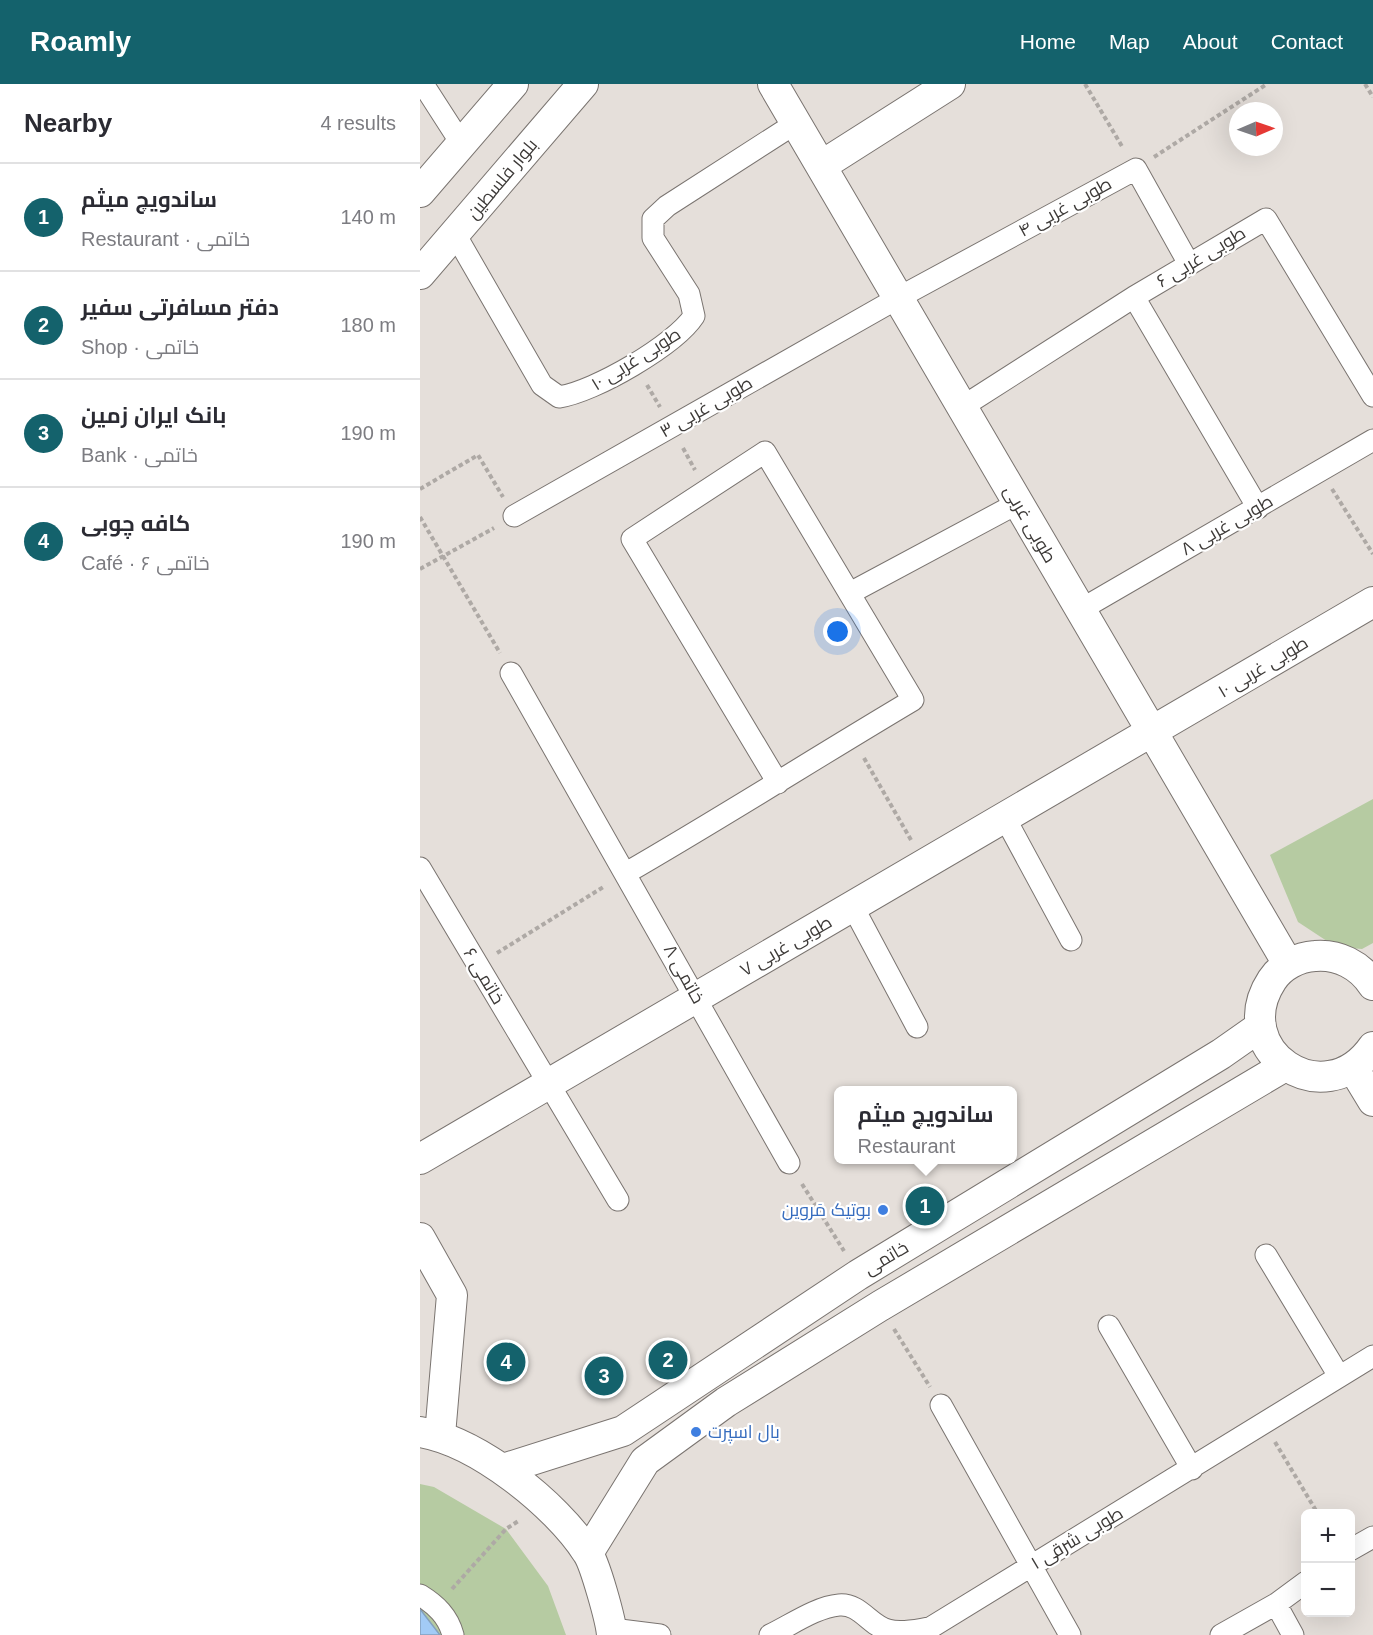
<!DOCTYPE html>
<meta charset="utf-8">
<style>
:root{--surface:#fff;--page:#f7f7f7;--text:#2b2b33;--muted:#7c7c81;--line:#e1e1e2;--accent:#14626c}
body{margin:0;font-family:Arial,Cairo,sans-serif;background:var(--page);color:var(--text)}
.controls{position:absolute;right:18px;bottom:18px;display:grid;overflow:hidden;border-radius:9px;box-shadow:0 6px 24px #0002}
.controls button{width:54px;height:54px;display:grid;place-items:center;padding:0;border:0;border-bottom:2px solid var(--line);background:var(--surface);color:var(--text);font:30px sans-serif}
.compass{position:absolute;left:809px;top:18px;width:54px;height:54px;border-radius:50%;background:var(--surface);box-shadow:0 6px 24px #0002;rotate:88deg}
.you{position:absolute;left:418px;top:548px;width:21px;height:21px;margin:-15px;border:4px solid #fff;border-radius:50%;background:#1a73e8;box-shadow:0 0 0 9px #1a73e833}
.badge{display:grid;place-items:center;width:39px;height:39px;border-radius:50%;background:var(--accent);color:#fff;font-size:20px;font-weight:700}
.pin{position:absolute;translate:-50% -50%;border:3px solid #fff;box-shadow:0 2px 6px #0006}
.popup{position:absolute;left:414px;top:1002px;width:183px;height:78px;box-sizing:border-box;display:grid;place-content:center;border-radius:9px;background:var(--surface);filter:drop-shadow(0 2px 4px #0005);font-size:20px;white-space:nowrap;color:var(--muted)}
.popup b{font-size:22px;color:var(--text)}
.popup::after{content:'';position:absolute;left:50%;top:100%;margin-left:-12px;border:12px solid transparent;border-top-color:var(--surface)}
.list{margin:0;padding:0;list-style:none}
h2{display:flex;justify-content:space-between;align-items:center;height:78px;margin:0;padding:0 24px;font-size:26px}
h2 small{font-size:20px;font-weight:400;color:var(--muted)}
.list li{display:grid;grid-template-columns:39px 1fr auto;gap:18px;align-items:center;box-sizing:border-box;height:108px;padding:0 24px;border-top:2px solid var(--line)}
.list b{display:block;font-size:22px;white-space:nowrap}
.list p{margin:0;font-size:20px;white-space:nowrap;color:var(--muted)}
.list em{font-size:20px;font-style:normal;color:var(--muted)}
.map{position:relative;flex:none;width:953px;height:1551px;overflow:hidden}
header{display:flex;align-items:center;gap:36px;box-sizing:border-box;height:84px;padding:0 30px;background:var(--accent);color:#fff}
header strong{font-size:28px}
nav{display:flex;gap:33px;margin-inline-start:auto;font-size:21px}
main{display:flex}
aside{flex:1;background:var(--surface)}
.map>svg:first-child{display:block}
</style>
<header>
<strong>Roamly</strong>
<nav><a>Home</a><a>Map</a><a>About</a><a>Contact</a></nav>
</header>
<main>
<aside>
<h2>Nearby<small>4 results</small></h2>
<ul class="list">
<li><span class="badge">1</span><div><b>ساندویچ میثم</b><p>Restaurant · خاتمی</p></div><em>140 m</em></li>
<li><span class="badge">2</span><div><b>دفتر مسافرتی سفیر</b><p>Shop · خاتمی</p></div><em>180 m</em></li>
<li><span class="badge">3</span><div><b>بانک ایران زمین</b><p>Bank · خاتمی</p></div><em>190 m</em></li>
<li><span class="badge">4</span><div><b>کافه چوبی</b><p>Café · خاتمی ۶</p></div><em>190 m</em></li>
</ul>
</aside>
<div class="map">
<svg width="953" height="1551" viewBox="0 0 953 1551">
<rect width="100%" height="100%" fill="#e5dfda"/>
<!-- green -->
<path fill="#b6cba2" d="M953,715v144l-11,6 -26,-2 -38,-25 -28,-67z
M0,1400l14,3 72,42 42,57 18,49h-146z"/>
<!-- water -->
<path fill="#a2cbf6" stroke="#84a0bd" stroke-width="1.5" d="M0,1525l20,26h-20z"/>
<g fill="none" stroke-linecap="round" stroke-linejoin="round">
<!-- street casing -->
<g stroke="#7a7470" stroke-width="23">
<path id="street" d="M3,0l38,59
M35,150l87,151 17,12c35,-5 116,-52 135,-81l-5,-22 -36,-56v-19l14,-13 129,-83
M714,213l124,211
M542,323l172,-110 132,-78 107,177
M94,432l384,-218 238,-129 53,95
M430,509l168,-90
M660,526l293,-170
M91,589l278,490
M585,734l66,122
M0,784l198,332
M206,789c97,-56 191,-116 287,-173l-148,-248 -133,87 146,244
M433,823l64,120
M846,1171l73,121
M689,1242l83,143
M521,1321l129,230
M930,1466l23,-13
M0,1511c16,10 28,21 33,40
M856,1520l17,31
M192,1545l48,6
M350,1551c21,-10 46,-28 69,-30 21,-2 31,21 49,25 13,4 28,0 42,-2l443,-272
M801,1551l55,-31 30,-22"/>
</g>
<!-- secondary casing -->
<g stroke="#7a7470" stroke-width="32">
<path id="secondary" d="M353,0l515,880
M401,82l129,-82
M0,108l93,-108
M0,190l163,-190
M953,901c-13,-20 -35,-31 -58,-29 -17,1 -34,10 -43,24 -46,70 52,137 101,67
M933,984l20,33
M0,1075l953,-557
M0,1154l32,57 -12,140
M0,1348c57,9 136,72 167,120 8,11 24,69 25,83
M83,1385l120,-38 235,-156 363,-221 40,-28
M168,1469l57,-92 81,-59 154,-96 405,-240"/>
</g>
<!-- path -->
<path stroke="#aea9a5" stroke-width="4" stroke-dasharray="4.5 3" stroke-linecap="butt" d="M665,0l38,64
M945,0l8,13
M734,73l113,-73
M227,301l13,22
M263,364l12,22
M0,405l58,-34 25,42
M912,405l41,65
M0,433l80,136
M0,485l74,-41
M444,674l47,82
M77,869l108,-67
M382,1100l42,67
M474,1245l36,58
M855,1358l43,72
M32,1505l54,-60 14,-9"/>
<!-- street -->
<use href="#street" stroke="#fff" stroke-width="21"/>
<!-- secondary -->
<use href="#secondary" stroke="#fff" stroke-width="30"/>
</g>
<!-- markers -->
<g fill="#3f7fe0" stroke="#fff" stroke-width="2">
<circle cx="463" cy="1126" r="6"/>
<circle cx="276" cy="1348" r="6"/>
</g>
<g text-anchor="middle" stroke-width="4.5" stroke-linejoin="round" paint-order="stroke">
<!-- street labels -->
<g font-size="18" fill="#3d3a38" stroke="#fff">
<text transform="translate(82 95) rotate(-50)" y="6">بلوار فلسطین</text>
<text transform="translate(645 123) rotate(-29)" y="6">طوبی غربی ۴</text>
<text transform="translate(781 173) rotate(-31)" y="6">طوبی غربی ۶</text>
<text transform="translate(216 275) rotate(-32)" y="6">طوبی غربی ۱۰</text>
<text transform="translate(286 323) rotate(-30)" y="6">طوبی غربی ۳</text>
<text transform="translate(610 440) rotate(60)" y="6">طوبی غربی</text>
<text transform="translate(807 441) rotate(-30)" y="6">طوبی غربی ۸</text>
<text transform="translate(843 583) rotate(-31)" y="6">طوبی غربی ۱۰</text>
<text transform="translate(366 862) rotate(-30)" y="6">طوبی غربی ۷</text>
<text transform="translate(264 890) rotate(61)" y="6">خاتمی ۸</text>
<text transform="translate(64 892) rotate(59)" y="6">خاتمی ۶</text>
<text transform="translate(466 1174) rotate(-31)" y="6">خاتمی</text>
<text transform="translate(657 1454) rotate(-31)" y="6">طوبی شرقی ۱</text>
</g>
<!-- shop labels -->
<g font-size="18" fill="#366cbe" stroke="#fff" text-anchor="end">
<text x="451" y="1132">بوتیک مَروین</text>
<text x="288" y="1354" text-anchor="start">بال اسپرت</text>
</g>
</g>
</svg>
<div class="controls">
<button>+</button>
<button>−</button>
</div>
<svg class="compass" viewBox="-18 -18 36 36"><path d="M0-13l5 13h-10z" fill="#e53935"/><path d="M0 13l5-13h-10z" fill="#7c7c81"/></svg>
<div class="you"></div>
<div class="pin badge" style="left:505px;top:1122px">1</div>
<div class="popup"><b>ساندویچ میثم</b>Restaurant</div>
<div class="pin badge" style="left:248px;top:1276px">2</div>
<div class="pin badge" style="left:184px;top:1292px">3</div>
<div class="pin badge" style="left:86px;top:1278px">4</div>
</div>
</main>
